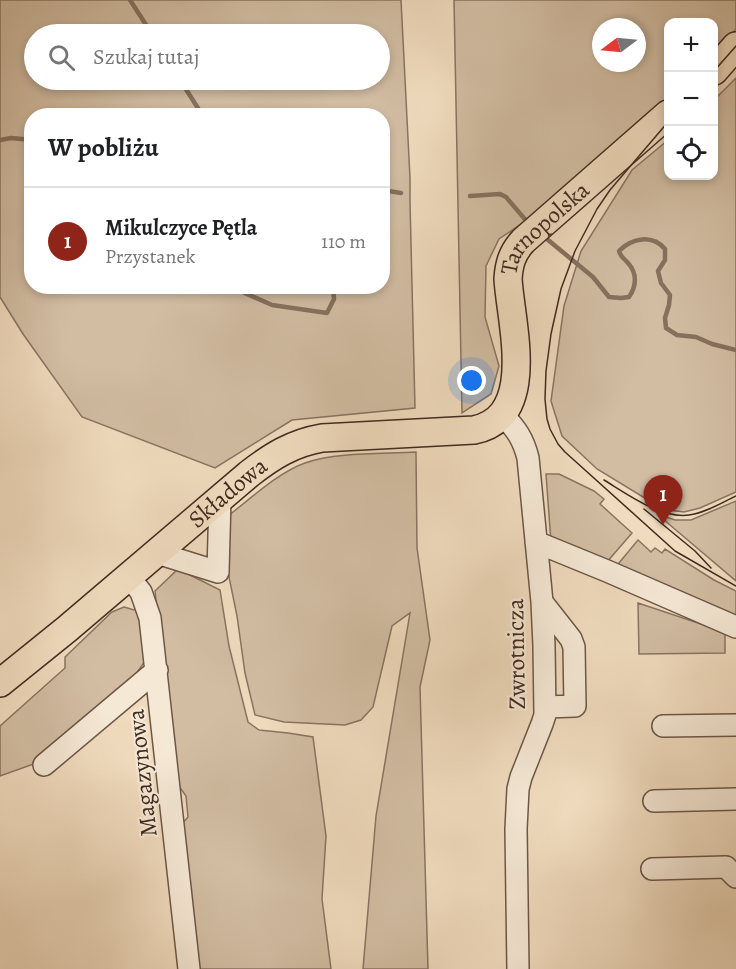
<!DOCTYPE html>
<html lang="pl">
<meta charset="utf-8">
<style>
:root{--surface:#fff;--page:#f2f2f2;--text:#202124;--muted:#757577;--line:#e0e0e0;--accent:#8f2418}
body{margin:0;font-family:Alegreya,serif;background:var(--page);color:var(--text)}
.controls{position:absolute;right:18px;top:18px;display:grid;overflow:hidden;border-radius:12px;box-shadow:0 3px 9px #0003}
.controls button{width:54px;height:54px;display:grid;place-items:center;padding:0;border:0;border-bottom:2px solid var(--line);background:var(--surface);color:var(--text);font:30px sans-serif}
.compass{position:absolute;left:592px;top:18px;width:54px;height:54px;border-radius:50%;background:var(--surface);box-shadow:0 3px 9px #0003;rotate:254deg}
.you{position:absolute;left:472px;top:381px;width:21px;height:21px;margin:-15px;border:4px solid #fff;border-radius:50%;background:#1a73e8;box-shadow:0 0 0 9px #1a73e833}
.badge{display:grid;place-items:center;width:39px;height:39px;border-radius:50%;background:var(--accent);color:#fff;font-size:20px;font-weight:700}
.pin{position:absolute;translate:-50% -50px;filter:drop-shadow(0 2px 3px #0008)}
.pin::after{content:'';position:absolute;top:32px;width:21px;height:18px;background:inherit;clip-path:polygon(0 0,100% 0,50% 100%)}
.list{margin:0;padding:0;list-style:none}
h2{display:flex;justify-content:space-between;align-items:center;height:78px;margin:0;padding:0 24px;font-size:26px}
h2 small{font-size:20px;font-weight:400;color:var(--muted)}
.list li{display:grid;grid-template-columns:39px 1fr auto;gap:18px;align-items:center;box-sizing:border-box;height:108px;padding:0 24px;border-top:2px solid var(--line)}
.list b{display:block;font-size:22px;white-space:nowrap}
.list p{margin:0;font-size:20px;white-space:nowrap;color:var(--muted)}
.list em{font-size:20px;font-style:normal;color:var(--muted)}
.icon{flex:none;width:33px;height:33px;fill:none;stroke:currentColor;stroke-width:2;stroke-linecap:round;stroke-linejoin:round}
.map{position:relative;flex:none;width:736px;height:969px;overflow:hidden}
.search{position:absolute;background:var(--surface);box-shadow:0 3px 9px #0003;left:24px;top:24px;width:366px;height:66px;display:flex;align-items:center;gap:15px;box-sizing:border-box;padding:0 21px;border-radius:33px;color:var(--muted);font-size:22px}
.panel{position:absolute;background:var(--surface);box-shadow:0 3px 9px #0003;left:24px;top:108px;width:366px;height:186px;border-radius:24px}
.map>svg:first-child{display:block}
</style>
<div class="map">
<svg width="736" height="969" viewBox="0 0 736 969">
<rect width="100%" height="100%" fill="#f0dbbe"/>
<filter id="stains"><feTurbulence type="fractalNoise" baseFrequency=".00333" numOctaves="4"/><feColorMatrix values="0 0 0 0 .2 0 0 0 0 .09 0 0 0 0 .02 0 0 0 .5 -.17"/></filter>
<radialGradient id="worn" r=".72"><stop offset=".6" stop-color="#630" stop-opacity="0"/><stop offset="1" stop-color="#630" stop-opacity=".3"/></radialGradient>
<!-- green -->
<path fill="#d2bda3" stroke="#897462" stroke-width="1.5" fill-rule="evenodd" d="M0,0h401l9,178v24l5,206 -123,12 -77,48 -133,-51 -59,-83 -23,-37zM380,34v46h-346v-46zM32,116h350v170h-350z
M454,0h282v29l-22,26v-33h-46v82l-129,108 -40,27 -13,27 -1,51 14,49 -8,28 -29,19zM601,27h36v36h-36z
M736,78v414l-36,16 -16,4 -16,-2 -15,-7 -56,-34 -35,-33 -11,-35 13,-95 17,-55 51,-81 36,-30v36h46v-76z
M416,452l1,96 13,92 -10,47 8,282h-65l13,-153 34,-203 -18,13 -19,81 -12,13 -16,5 -61,-3 -29,-7 -10,-42 -8,-57 -8,-39 -3,-35 2,-26c22,-17 51,-44 77,-53 30,-11 78,-9 111,-11z
M546,474h13l35,17 10,8 -4,5 32,29 -26,30 -55,-21z
M736,501v80l-79,-67 18,6h16z
M638,540l13,12 4,-4 7,5 3,-4 49,31 22,11v31l-122,-53z
M178,569l42,21 9,56 19,76 11,8 29,3 25,4 13,99 -4,63 9,70h-135l-15,-144 7,-8 -2,-21 -10,-14 -21,-191z
M638,603l87,29v21l-86,1z
M124,607l14,4 3,12 4,38 -9,13 -97,88 -39,14v-50l65,-58v-11l47,-45z"/>
<g fill="none" stroke-linecap="round" stroke-linejoin="round">
<!-- stream -->
<path stroke="#86715f" stroke-width="4.5" d="M130,0l22,34
M180,80l23,36
M0,140l11,-2 21,2
M382,190l19,3
M470,196l30,-2 6,3 23,27
M542,235l51,42 16,20 12,1 8,-1c7,-10 9,-23 -1,-34 -4,-5 -7,-5 -9,-12 13,-13 33,-17 46,-2v11l-7,11 3,12 9,12 -1,10 -4,13 1,10 11,7 19,2 16,7 24,6
M229,286l43,19 55,8 7,-14 -1,-13"/>
<!-- minor casing -->
<g stroke="#6c5748" stroke-width="24">
<path id="minor" d="M502,414c14,15 21,24 26,44l14,144 2,44 1,69 -3,9 -21,53 -3,12 -2,40 2,140
M536,542l71,29 129,56
M157,553l61,19 2,-73
M129,577l12,15 9,26 39,351
M542,602l29,37 3,8 1,59 -30,1
M663,726l73,-1
M44,765l113,-95
M654,801l82,-2
M652,869l74,-2 10,10"/>
</g>
<!-- major casing -->
<g stroke="#402b21" stroke-width="30">
<g id="major">
<path d="M714,71l22,-25"/>
<path id="s1" d="M0,683l67,-54 182,-155c23,-18 44,-31 73,-36l152,-8c64,-13 37,-105 34,-151 1,-15 4,-26 15,-38l145,-127"/>
</g>
</g>
<!-- minor -->
<use href="#minor" stroke="#f5e8d5" stroke-width="21"/>
<!-- major -->
<use href="#major" stroke="#f0dbbe" stroke-width="27"/>
<!-- tram -->
<path stroke="#402b21" stroke-width="1.5" d="M714,71l22,-25
M668,122l-58,68 -13,19 -22,42 -14,38 -10,45 -5,37 -1,28 2,20 3,10 8,15 7,8 110,99 61,35
M604,480c23,14 57,39 85,35 16,-2 32,-12 47,-19
M644,509l51,42 16,17"/>
</g>
<g text-anchor="middle" stroke-width="4.5" stroke-linejoin="round" paint-order="stroke">
<!-- street labels -->
<g font-size="24" fill="#402b21" stroke="#f5e8d5">
<text dy="8" stroke="none"><textPath href="#s1" startOffset="796">Tarnopolska</textPath></text>
<text dy="8" stroke="none"><textPath href="#s1" startOffset="297">Składowa</textPath></text>
<text transform="translate(516 654) rotate(-91)" y="8">Zwrotnicza</text>
<text transform="translate(142 773) rotate(-96)" y="8">Magazynowa</text>
</g>
</g>
<rect width="100%" height="100%" filter="url(#stains)"/>
<rect width="100%" height="100%" fill="url(#worn)"/>
</svg>
<div class="controls">
<button>+</button>
<button>−</button>
<button><svg class="icon" aria-label="locate" viewBox="0 0 24 24"><circle cx="12" cy="12" r="6"/><path d="M12 2v4M12 18v4M2 12h4M18 12h4"/></svg></button>
</div>
<svg class="compass" viewBox="-18 -18 36 36"><path d="M0-13l5 13h-10z" fill="#e53935"/><path d="M0 13l5-13h-10z" fill="#757577"/></svg>
<div class="you"></div>
<div class="pin badge" style="left:663px;top:525px">1</div>
<div class="search"><svg class="icon" aria-label="search" viewBox="0 0 24 24"><circle cx="10" cy="10" r="6"/><path d="M15 15l6 6"/></svg>Szukaj tutaj</div>
<section class="panel">
<h2>W pobliżu<small></small></h2>
<ul class="list">
<li><span class="badge">1</span><div><b>Mikulczyce Pętla</b><p>Przystanek</p></div><em>110 m</em></li>
</ul>
</section>
</div>
